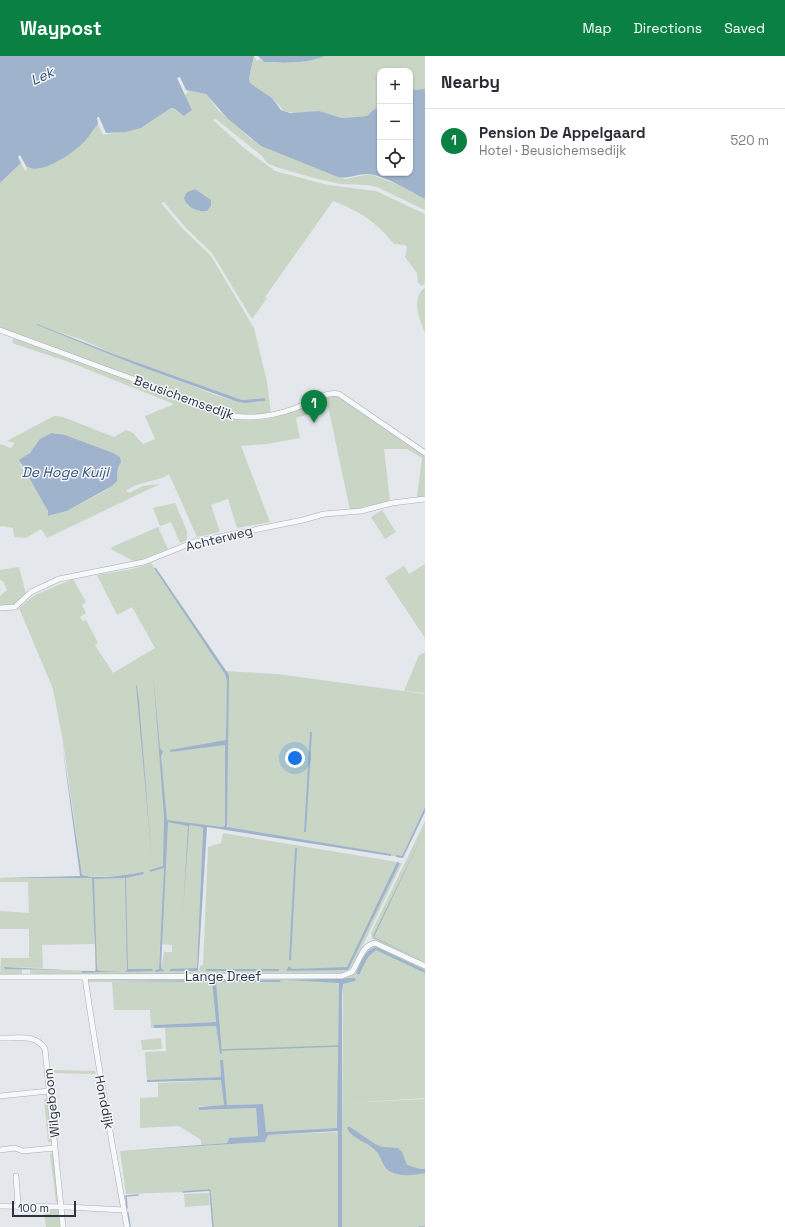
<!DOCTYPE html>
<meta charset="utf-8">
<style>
:root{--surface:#fff;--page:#f2f2f3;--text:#2b2b33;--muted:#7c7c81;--line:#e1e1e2;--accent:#0b8043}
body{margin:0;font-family:"Space Grotesk",sans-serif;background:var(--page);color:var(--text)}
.controls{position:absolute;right:12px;top:12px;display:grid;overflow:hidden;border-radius:8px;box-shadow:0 1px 3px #0004}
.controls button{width:36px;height:36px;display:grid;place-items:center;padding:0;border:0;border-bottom:1px solid var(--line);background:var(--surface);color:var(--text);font:20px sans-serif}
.scale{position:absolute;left:12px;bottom:10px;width:64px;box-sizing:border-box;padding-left:4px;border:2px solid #2b3445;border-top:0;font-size:11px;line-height:14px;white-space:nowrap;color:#2b3445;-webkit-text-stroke:3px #f4f6f9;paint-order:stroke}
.you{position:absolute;left:295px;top:702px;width:14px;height:14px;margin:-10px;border:3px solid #fff;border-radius:50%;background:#1a73e8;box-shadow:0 0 0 6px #1a73e833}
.badge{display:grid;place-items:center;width:26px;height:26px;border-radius:50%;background:var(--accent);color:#fff;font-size:13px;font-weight:700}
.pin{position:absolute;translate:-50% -33px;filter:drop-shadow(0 1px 2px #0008)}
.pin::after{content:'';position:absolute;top:21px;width:14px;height:12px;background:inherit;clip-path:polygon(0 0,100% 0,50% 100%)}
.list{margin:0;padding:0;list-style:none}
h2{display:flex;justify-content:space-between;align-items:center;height:52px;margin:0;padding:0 16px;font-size:17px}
h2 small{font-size:13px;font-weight:400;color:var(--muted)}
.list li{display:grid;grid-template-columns:26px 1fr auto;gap:12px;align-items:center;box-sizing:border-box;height:64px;padding:0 16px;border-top:1px solid var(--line)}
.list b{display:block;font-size:15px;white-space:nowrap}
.list p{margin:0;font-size:13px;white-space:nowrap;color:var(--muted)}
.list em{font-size:13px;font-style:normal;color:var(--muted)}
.icon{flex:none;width:22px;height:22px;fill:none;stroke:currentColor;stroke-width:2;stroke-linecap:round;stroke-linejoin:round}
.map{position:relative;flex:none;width:425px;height:1171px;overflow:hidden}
header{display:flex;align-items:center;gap:24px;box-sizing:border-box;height:56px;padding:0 20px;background:var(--accent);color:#fff}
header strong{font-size:19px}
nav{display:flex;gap:22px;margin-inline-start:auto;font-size:14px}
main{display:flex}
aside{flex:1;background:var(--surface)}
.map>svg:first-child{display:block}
</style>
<header>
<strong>Waypost</strong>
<nav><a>Map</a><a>Directions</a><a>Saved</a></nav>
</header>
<main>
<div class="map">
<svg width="425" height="1171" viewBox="0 0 425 1171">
<rect width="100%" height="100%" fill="#e4e7ec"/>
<!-- green -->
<path fill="#c9d6c5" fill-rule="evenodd" d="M254,0l3,5 2,-1 -1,-2 6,4 17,1 20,-1 24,-6h100v33l-15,1v-19h-30v36l-7,3 -6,6 -25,2 -23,-7 -23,2 -12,-2 -12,-13 -22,-15 -1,-5z
M186,34l20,4 12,16 33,29 94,40 25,-5 41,16 14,9v11l-48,-23 -10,-2 -27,-1 -26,-6 -38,-11 -9,-4 -5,-7 -46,-37 -3,1 31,28 31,23 53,14 48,6 49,23v69l-3,3 -4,-3 -1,-10 -12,-16 2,-10 -2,-2 -11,-1c-19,-23 -33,-32 -61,-43l-68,96 2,1 -15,21 -40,-66 -26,-25 -22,-26 -3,1 20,24 30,29 43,72 13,54 4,32 -26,4 -245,-90v-145l21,-20 4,8 2,-2 -1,-3 3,2 25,-5 11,-7 15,-10 18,-22 5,11 38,-7 30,-20 15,7 6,-5 -7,-15 3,-3zM195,133l7,6 -7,15 -8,-5v-13zM37,269l43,14 39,17 123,44 22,-2 -3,4c-27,3 -52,-10 -76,-19 -50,-18 -99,-39 -148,-58z
M425,231v46c-6,-15 -14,-34 0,-46z
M14,281l220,82c18,3 38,1 56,-7 17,-7 31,-16 50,-16l85,59v42l-8,1 5,-40 -15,-9h-23l6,52 -40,9 -22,-104 -10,2 -2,4 -20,6 4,20 -34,6 -25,2 29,76 -33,6 -9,-29 -17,6 9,27 -23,5 -28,-63c-13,9 -29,6 -43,17l3,2 14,-7 17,-2 -113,54 -6,-9 -15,9 -12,-1 -1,-9 -11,-2 -2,1v-83l11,4 4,-5 -8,-2 47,-25 9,1 51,20 12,-7 7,3 10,11 12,-5 -10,-23 29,-12 -105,-42 -57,-19zM55,377l51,18 15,11 -3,6v8l-10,13 -41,22 -18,5c-4,-18 -20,-36 -29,-52 7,-12 24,-22 35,-31z
M175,447l12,28v9l-7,3 -9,-21 -11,4 -7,-18z
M382,454l14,22 -11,7 -14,-22z
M158,471l10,22 -33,13 -24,-13 1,-2z
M151,507l73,108 53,3 148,20v113l-23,49h-11v-2l-98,-14 -65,-12 -1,-4 -5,3 -19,-1 -6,142 -27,3h29l1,-5 3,-1 5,-118 13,-4 2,-10 174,29 -42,93 45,-92h2l-49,103 -8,7 -315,2v-6l65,2v-27l-53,1 1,23 -38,-1v2h17v6h-22l1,-17h28v-29h-29v-22v4l29,2 -1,-31h-28v-4l126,-1 17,-5c-19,3 -42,7 -61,3l-19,-133 -10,-53 -34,-81 16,-13 38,-16 13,23 -4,3 4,8 -6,4 3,4 3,-1 12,23 -3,2 18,28 42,-25 -23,-41 -15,8 -20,-40 35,-6zM160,888l12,1v7h-8l-3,16 4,2h-10l4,-1z
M425,508v74l-40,-60 19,-12 5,8z
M19,511l7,27 -12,10 -14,1v-9l7,-6 -4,-9 -3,-1v-10z
M425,596v41l-21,-2 15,-36z
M425,765v144l-53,-26 -1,-6z
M374,888l51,24v130l-77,5 77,-4v128h-212l-2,-36 -85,3 -6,-43 145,-9 3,-7 70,-3 4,-3 1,-145 7,-2 4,-4 -6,1 -63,1 54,2 -1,145 -1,1 -69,5 -3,-1 -2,-28 -36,1 -7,-44 1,16 -74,3 -2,-28 21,-1 -1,-24 51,-1 4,28h2l-10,-72 4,40 -62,3v3h-3l-1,-18h-36l-2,-29h91l-116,1v-3h255c21,-7 16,-27 32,-35z
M161,982l1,11 -20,1 -1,-10z
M52,1014l43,1 1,3 -45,-1z
M222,1024l2,26h-25v4l57,-2 2,28 -30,3 -1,4 -26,2v-5l-22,-14 -39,2v-30l18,-1v-14z
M47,1042l5,44h-4l-4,-43z
M53,1097l5,49h-2l-6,-48z
M209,1137l1,12 -25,2 -1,-13z
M58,1153l2,18h-14l-2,-17z"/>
<!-- water -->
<path fill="#9fb4cc" d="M0,0h254l-5,22 1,5 22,15 9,12 9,3 29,-2 23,7 14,-1 11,-1 6,-6 7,-3v66h30v-83l15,-1v110c-17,-9 -36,-21 -55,-25 -11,-1 -21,5 -32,3l-77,-31 -33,-27 -22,-25 -20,-4 -6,-13 -3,1 15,32 -8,6 -9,-7 -4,-1 -30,20 -16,4 -19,1 -7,-16h-2l1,7c-6,7 -11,16 -18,22 -11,9 -40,30 -54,20l-6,-11 -2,2 3,6 -21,20z
M258,0h67c-19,8 -42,7 -61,6z
M195,133l16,11v6l-4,5c-10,1 -20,-3 -23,-13l3,-6z
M37,268l82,32 123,44 23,-2v3l-20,2 -10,-2 -96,-35 -102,-41z
M52,377l13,2 48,18 7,4 1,5 -3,6 -1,13 -5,5 -45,25 -19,5v-5l-29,-51 11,-7 10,-14z
M154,512h2l73,107 -2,152 164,27v2l-184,-29 -9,144h-28v-2l27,-1 6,-140 -1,-1 -12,-2 -1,2 -6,85 5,-86 -20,-4 -7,146 4,3 -10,1v-2l4,-1 5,-101 -14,4v-2l13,-4 1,-50 -11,-143 7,75 3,4 -2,4 6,64 55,7 3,-1v-81l-55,7v-2l56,-10 1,-59 -2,-7z
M136,629l1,1 2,15 13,160z
M310,676h2l-6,100h-2z
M62,686l20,133c19,5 42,0 61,-3l1,2 -18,4 2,91h24l1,2 -28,1 2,-2 -2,-92 -31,1 3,90 2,2h23l-40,2v-2h13l1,-2 -4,-91h-92l80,-2z
M425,751v5l-22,46 -7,-1v-2l6,1z
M425,773l-51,108 51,25 -51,-24 -1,-2z
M295,792h2l-6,112h-2z
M397,806l3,1 -52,107 -62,1 3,-5 3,3 55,-2z
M376,891l49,23v3l-49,-23 -8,7 -9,18 -3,-2c5,-9 8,-23 20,-26z
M4,911l62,3 -61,-1z
M206,913h73v2h-73z
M354,922l2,1 -1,2 -12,3 -1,11v232h-4v-95l-1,-1 -69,4 -3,7 -145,9 107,-8 2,-5 29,-2 -2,-28 -57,2v-3l25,-2 -3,-25 -74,2v-2l74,-3 -1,-17h3l4,45 36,-1 3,28 71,-4 2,-145 -54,-3z
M281,924l-1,2h-64l6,72h-2l-4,-28 -62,2v-3l62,-3 -4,-40 -119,-1z
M347,1071h3l25,17 7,3 16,1 4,4 5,13 13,4h5v4c-10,2 -24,4 -34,-1 -10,-5 -8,-15 -16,-22 -7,-8 -26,-12 -28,-23z"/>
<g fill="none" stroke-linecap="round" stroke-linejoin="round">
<!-- stream -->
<path stroke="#9fb4cc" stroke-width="1.5" d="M222,994l117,-4
M183,1136l27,-2 3,37
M127,1152l-1,-12 12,-1
M128,1157l2,14
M419,1171h6"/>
<!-- street casing -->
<g stroke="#a9aeb7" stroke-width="6">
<path id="street" d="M0,274l233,86c21,3 40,0 60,-7 15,-5 30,-18 46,-15l86,59
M0,552l15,-1 16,-15 28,-13 85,-17 50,-20 109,-22 21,-6 37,-3 31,-8 33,-4
M0,921l342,-1 10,-4c7,-10 10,-27 23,-29l50,23
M85,921c12,84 27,167 42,250
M0,982c16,1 36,-5 45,11l18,178
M0,1040l49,-5
M0,1094l15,-2 8,3 32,-3
M16,1120l2,29
M0,1150l67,1 57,3"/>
</g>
<!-- street -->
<use href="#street" stroke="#f7f8fa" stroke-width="5"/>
</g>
<g text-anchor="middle" stroke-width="3" stroke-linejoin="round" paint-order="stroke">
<!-- street labels -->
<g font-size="13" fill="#2b3445" stroke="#f4f6f9">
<text transform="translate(184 341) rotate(20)" y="5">Beusichemsedijk</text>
<text transform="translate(219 482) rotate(-14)" y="5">Achterweg</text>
<text x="223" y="925">Lange Dreef</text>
<text transform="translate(105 1046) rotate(79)" y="5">Honddijk</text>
<text transform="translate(51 1047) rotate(-96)" y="5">Wilgeboom</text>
</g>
<!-- water labels -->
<g font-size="14" font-style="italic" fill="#34527a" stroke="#f4f6f9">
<text transform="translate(42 20) rotate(-25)" y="5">Lek</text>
<text x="65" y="421">De Hoge Kuijl</text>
</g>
</g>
</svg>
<div class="controls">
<button>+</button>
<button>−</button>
<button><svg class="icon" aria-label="locate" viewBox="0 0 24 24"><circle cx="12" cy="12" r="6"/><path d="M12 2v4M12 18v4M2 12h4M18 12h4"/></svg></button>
</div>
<div class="scale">100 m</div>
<div class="you"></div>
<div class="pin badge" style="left:314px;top:367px">1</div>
</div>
<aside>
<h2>Nearby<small></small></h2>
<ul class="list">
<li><span class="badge">1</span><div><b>Pension De Appelgaard</b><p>Hotel · Beusichemsedijk</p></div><em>520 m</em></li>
</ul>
</aside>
</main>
